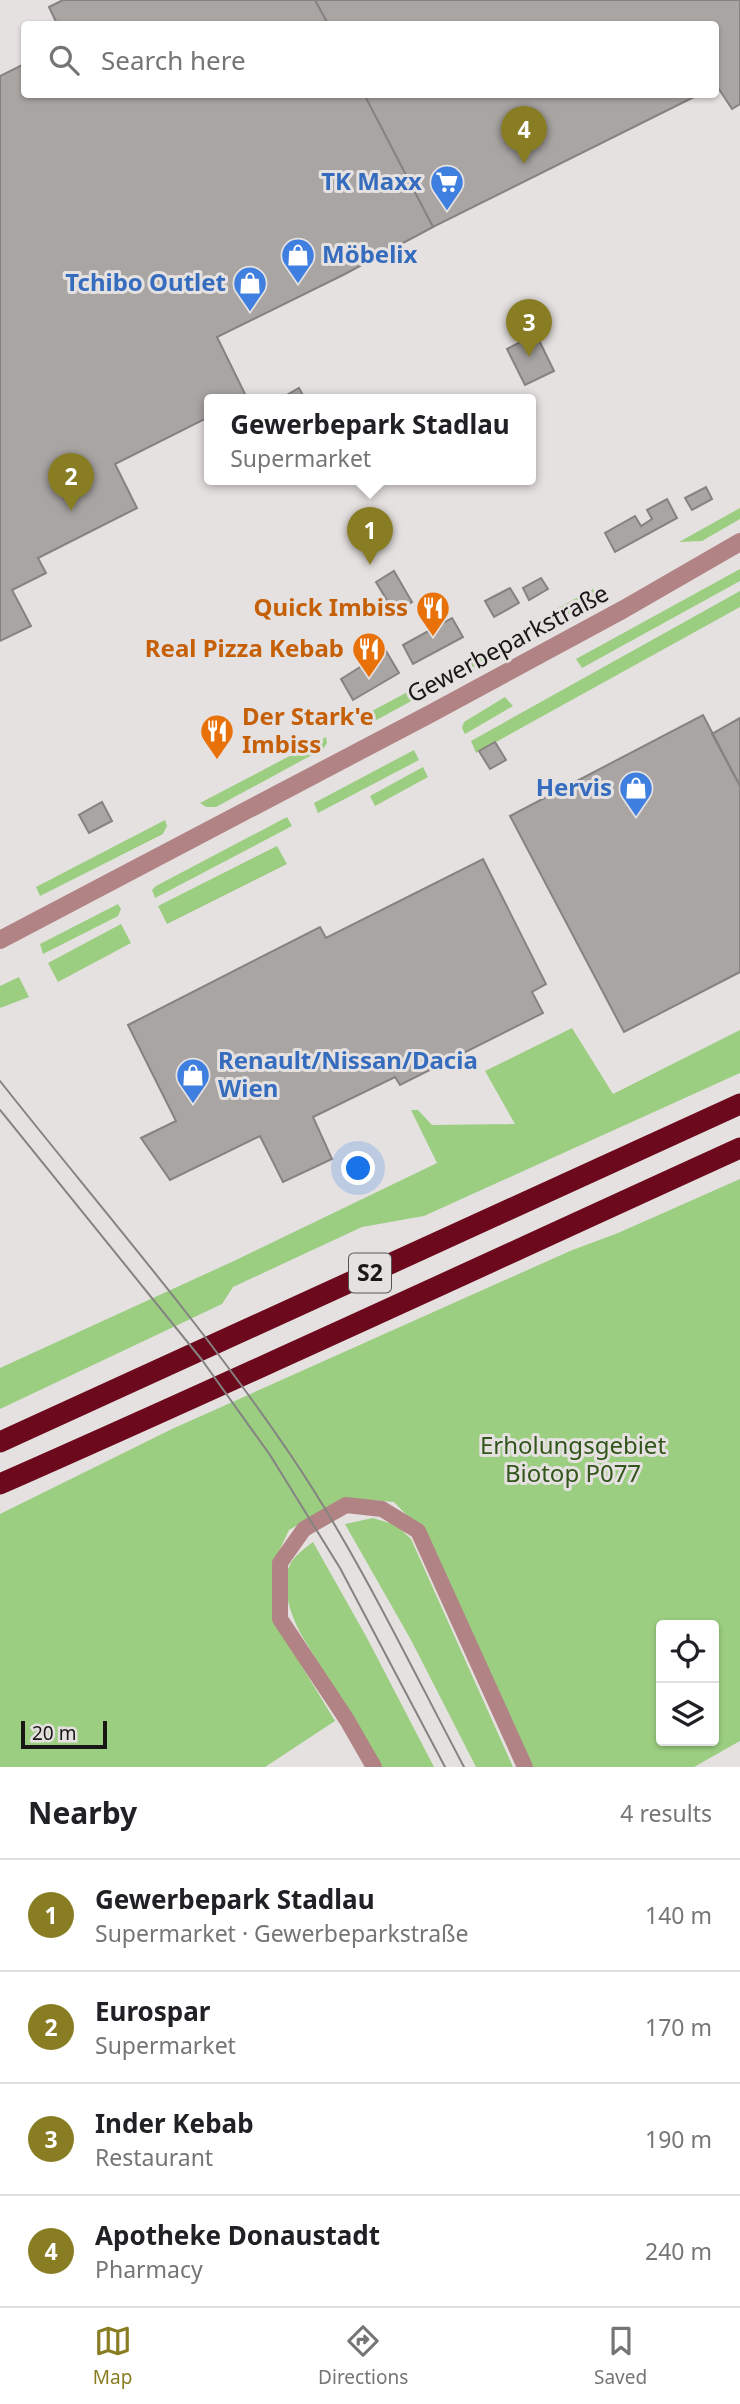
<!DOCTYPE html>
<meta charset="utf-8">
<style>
:root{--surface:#fff;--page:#f2f2f2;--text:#202124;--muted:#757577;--line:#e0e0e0;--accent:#897d23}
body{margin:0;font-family:"Noto Sans",sans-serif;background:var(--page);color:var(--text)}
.controls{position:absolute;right:21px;bottom:21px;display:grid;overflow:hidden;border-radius:7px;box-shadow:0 2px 5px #0004}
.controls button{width:63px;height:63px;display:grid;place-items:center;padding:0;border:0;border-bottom:2px solid var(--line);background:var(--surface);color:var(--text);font:35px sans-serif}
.scale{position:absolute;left:21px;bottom:18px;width:86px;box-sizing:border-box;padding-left:7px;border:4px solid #191817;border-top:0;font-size:19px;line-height:24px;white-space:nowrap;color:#191817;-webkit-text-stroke:5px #e5e1e0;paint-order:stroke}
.you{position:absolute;left:359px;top:1169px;width:24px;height:24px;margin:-18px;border:5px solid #fff;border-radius:50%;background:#1a73e8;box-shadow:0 0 0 10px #1a73e833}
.badge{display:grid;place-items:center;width:46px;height:46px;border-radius:50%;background:var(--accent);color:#fff;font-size:23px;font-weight:700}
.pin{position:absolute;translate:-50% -58px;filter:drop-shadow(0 2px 4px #0008)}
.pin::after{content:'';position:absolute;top:37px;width:24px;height:21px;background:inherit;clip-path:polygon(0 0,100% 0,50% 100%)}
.popup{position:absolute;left:204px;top:394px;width:332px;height:91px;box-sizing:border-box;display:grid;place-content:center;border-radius:7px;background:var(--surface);filter:drop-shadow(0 2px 5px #0005);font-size:23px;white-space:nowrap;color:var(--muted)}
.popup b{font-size:26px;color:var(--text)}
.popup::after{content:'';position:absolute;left:50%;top:100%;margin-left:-14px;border:14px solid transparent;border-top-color:var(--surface)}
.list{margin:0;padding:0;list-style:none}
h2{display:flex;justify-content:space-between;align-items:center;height:91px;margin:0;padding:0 28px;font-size:30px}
h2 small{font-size:23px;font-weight:400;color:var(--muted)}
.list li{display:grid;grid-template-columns:46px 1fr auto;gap:21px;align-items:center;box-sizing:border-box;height:112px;padding:0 28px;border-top:2px solid var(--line)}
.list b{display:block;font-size:26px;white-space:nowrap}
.list p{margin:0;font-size:23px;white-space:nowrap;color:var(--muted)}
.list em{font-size:23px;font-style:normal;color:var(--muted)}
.icon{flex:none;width:38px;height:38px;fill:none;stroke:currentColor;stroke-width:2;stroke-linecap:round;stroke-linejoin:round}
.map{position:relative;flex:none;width:740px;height:1767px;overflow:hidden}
.search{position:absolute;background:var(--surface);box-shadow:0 2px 5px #0004;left:21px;right:21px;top:21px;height:77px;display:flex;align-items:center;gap:18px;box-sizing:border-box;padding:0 24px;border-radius:7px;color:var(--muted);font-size:26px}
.sheet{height:539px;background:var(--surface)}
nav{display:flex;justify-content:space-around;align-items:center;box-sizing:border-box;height:98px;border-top:2px solid var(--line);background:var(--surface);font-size:19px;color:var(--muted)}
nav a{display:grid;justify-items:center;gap:4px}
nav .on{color:var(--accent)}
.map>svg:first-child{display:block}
</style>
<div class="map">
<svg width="740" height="1767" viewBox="0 0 740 1767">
<rect width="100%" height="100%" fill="#e5e1e0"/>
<!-- green -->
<path fill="#9bce80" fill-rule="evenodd" d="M740,508v11l-38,22 -23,1z
M740,569v12l-158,87 -6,-9z
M593,589l3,5 -3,8 -37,19 -5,-9z
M740,591v16l-264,146 -5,-12z
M482,652h8l2,5 -121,66 -6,1 -6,-6z
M505,697l8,9 -48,28 -3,-6 2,-6z
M326,737l1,6 -4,6 -107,58h-10l-6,-4z
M414,750l5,10 -101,53 -4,-10z
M423,767l5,10 -53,29 -5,-10z
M287,817l5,9 -137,72 -3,-8 4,-4z
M165,820l2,6 -4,8 -123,62 -4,-9z
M277,846l10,18 -120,60 -9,-18z
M118,904l3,5 -3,7 -75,38 -3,-10z
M121,924l10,19 -73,39 -10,-19z
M19,977l10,20 -29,11v-22z
M572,1028l41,66 127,-64v43l-316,143 -62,11 -129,60 -11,17 -222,105v-41l236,-108 201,-97 -26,-53h7l14,15 83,-1 -30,-53z
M740,1179v562l-46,26h-161l-111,-236 -28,-29 -51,-4 -54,32 -15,32 -2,55 63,104 -70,46h-265v-253l172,-85 398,-178 48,-18zM661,1625h53v116h-53z
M373,1518l23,7 15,14 102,228h-37l-65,-127 -66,-116z
M313,1542l54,96 67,129h-52l-80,-131c-11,-20 -24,-53 -10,-75 6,-8 14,-14 21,-19z"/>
<!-- building -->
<path fill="#a8a5a3" stroke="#868281" stroke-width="2" d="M63,0h252l13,24h-271l-8,-17z
M315,0h425v104l-8,5 -15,-23 -1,1v-63h-388z
M24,64v30h340l69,133 -88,47 -128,63 30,61 -38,1v18l-94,47 22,44 -99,50 8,15 -34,17 19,36 -31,15v-565z
M364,94h336l-267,133z
M536,334l18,37 -29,14 -18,-36z
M299,388l6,11h-25z
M706,487l6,12 -20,11 -7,-12z
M667,499l10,19 -62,34 -10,-19 30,-17 6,10 11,-7 -5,-9z
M394,571l18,31 -18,10 -18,-30z
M541,578l7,11 -19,11 -6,-12z
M510,588l9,15 -25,14 -9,-16z
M452,618l11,19 -50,27 -10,-19z
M386,651l13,22 -46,27 -12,-21z
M703,715l37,71v186l-116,60 -114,-216z
M740,718v68l-28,-52z
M495,742l11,18 -16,9 -11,-18z
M102,802l10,19 -23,12 -10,-18z
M483,859l63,125 -14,8 11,21 -143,72 -5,-8 -82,40 19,42 -49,23 -23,-46 -90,44 -29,-42 35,-17 -48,-96 192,-98 6,11z"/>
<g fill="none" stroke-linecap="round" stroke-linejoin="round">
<!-- lane -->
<path stroke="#b28384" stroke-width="16" d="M374,1767l-27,-47 -67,-101v-56l24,-34 42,-24 36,4 36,22 107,236"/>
<!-- street -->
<path stroke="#b28384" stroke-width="18" d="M0,940l430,-226 194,-105 116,-67"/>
<!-- highway -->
<path stroke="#6d091d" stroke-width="21" d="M0,1442l740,-338
M0,1484c248,-109 494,-224 740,-336"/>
<!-- tram -->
<path stroke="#858382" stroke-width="2" d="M0,1081c98,124 203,244 292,376 66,98 117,206 172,310
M0,1110l202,250 68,95 70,113 105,199"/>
</g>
<!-- icons -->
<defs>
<g id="supermarket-pin" transform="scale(1.75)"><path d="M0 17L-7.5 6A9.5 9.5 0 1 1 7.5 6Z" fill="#3f7fe0" stroke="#e5e1e0"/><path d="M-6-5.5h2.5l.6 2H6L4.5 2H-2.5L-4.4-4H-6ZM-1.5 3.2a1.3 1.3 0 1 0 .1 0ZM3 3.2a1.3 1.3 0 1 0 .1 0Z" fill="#fff"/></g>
<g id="shop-pin" transform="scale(1.75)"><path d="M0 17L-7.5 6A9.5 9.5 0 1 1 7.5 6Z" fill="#3f7fe0" stroke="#e5e1e0"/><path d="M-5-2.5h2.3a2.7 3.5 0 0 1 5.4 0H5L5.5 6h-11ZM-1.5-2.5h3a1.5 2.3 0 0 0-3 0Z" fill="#fff"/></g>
<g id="restaurant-pin" transform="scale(1.75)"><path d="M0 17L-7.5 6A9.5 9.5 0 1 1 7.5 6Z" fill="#e8710a" stroke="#e5e1e0"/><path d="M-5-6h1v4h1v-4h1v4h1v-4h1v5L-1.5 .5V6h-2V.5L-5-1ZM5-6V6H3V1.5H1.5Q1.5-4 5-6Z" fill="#fff"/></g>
</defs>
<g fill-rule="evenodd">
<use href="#supermarket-pin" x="447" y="182"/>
<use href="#shop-pin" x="298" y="255"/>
<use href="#shop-pin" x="250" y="283"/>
<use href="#restaurant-pin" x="433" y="608"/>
<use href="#restaurant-pin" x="369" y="649"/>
<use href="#restaurant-pin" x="217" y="731"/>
<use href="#shop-pin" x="636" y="788"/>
<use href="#shop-pin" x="193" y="1075"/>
</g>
<g text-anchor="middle" stroke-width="6" stroke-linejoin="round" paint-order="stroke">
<!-- shield labels -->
<rect fill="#e5e1e0" stroke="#565453" stroke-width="2" x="349" y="1253.5" width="42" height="39" rx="5"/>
<g font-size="23" font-weight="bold" fill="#191817">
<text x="370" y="1281">S2</text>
</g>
<!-- shop labels -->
<g font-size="24" font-weight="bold" fill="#366cbe" stroke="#e5e1e0" text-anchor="end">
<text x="422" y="190">TK Maxx</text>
<text x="322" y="263" text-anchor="start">Möbelix</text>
<text x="226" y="291">Tchibo Outlet</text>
<text x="612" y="796">Hervis</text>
<text x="218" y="1069" text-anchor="start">Renault/Nissan/Dacia<tspan x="218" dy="28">Wien</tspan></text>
</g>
<!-- food labels -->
<g font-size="24" font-weight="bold" fill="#c56008" stroke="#e5e1e0" text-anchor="end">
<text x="408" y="616">Quick Imbiss</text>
<text x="344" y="657">Real Pizza Kebab</text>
<text x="242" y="725" text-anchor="start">Der Stark'e<tspan x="242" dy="28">Imbiss</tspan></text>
</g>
<!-- street labels -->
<g font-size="24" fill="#191817" stroke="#e5e1e0">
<text transform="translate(508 644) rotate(-28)" y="8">Gewerbeparkstraße</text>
</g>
<!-- park labels -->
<g font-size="24" fill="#31551a" stroke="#e5e1e0">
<text x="573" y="1454">Erholungsgebiet<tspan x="573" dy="28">Biotop P077</tspan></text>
</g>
</g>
</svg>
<div class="controls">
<button><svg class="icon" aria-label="locate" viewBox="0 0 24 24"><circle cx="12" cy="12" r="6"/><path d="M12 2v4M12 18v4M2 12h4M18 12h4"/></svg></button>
<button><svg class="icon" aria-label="layers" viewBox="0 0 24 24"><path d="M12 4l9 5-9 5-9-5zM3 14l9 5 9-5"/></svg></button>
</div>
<div class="scale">20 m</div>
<div class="you"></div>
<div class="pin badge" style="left:370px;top:565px">1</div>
<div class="popup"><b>Gewerbepark Stadlau</b>Supermarket</div>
<div class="pin badge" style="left:71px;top:511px">2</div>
<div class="pin badge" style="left:529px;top:357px">3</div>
<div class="pin badge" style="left:524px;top:164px">4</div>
<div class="search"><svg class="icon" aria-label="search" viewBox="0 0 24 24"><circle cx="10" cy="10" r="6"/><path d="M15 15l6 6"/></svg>Search here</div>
</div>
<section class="sheet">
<h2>Nearby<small>4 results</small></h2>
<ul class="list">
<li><span class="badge">1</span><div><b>Gewerbepark Stadlau</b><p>Supermarket · Gewerbeparkstraße</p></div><em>140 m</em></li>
<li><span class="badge">2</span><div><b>Eurospar</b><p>Supermarket</p></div><em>170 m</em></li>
<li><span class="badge">3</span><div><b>Inder Kebab</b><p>Restaurant</p></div><em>190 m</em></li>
<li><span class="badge">4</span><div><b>Apotheke Donaustadt</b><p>Pharmacy</p></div><em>240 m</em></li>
</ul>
</section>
<nav>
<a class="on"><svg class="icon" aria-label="map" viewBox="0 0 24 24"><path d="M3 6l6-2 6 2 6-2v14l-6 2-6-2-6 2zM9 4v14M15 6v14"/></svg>Map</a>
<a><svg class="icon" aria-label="directions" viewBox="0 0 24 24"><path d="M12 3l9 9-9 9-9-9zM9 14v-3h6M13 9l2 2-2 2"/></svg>Directions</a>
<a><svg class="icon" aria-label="saved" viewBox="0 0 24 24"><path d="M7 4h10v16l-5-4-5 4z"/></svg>Saved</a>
</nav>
